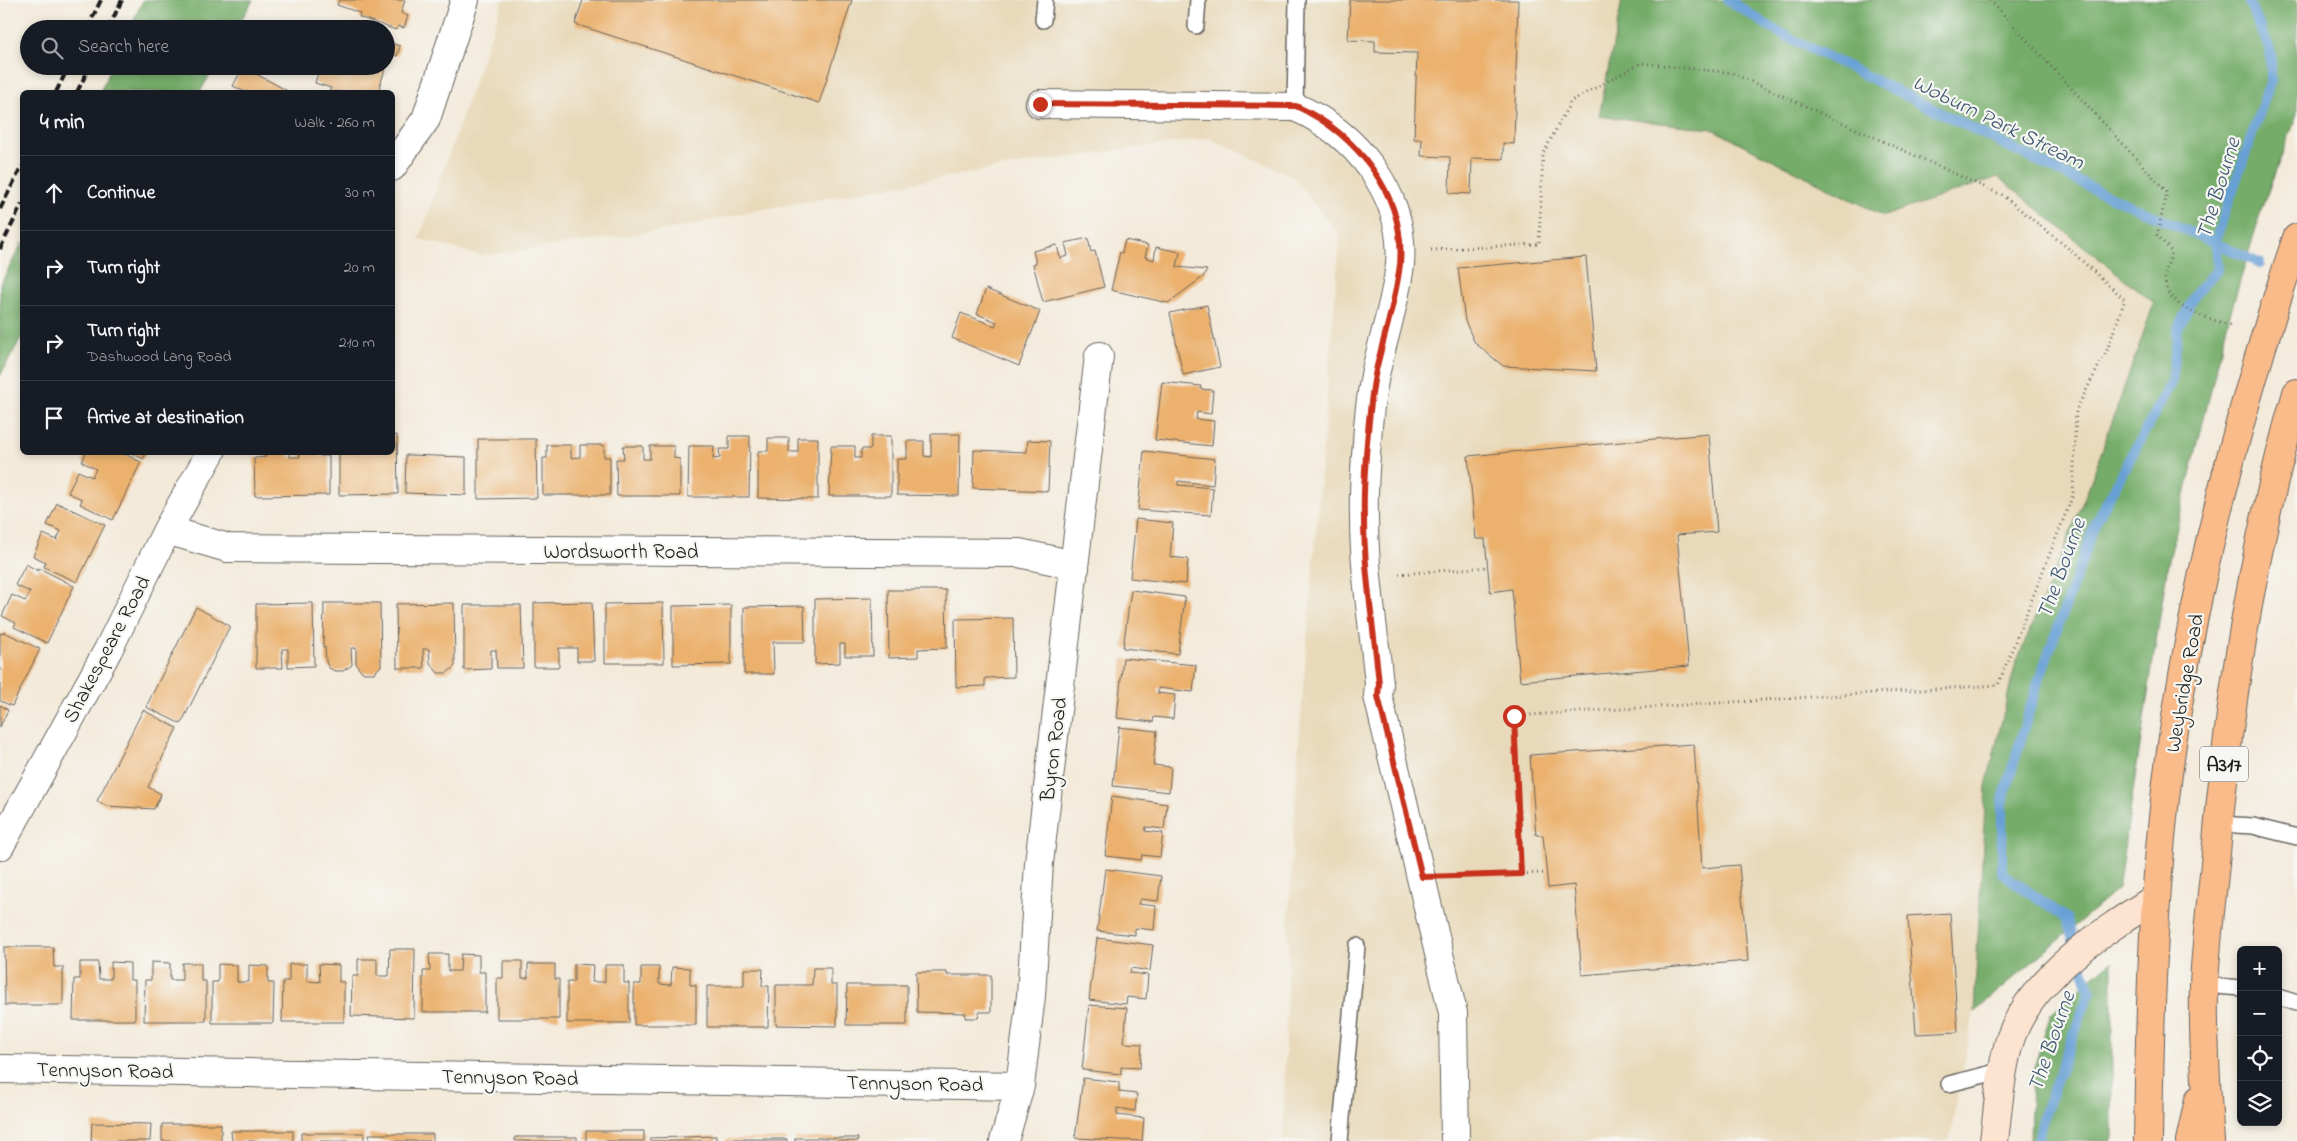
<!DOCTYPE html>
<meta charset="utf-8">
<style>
:root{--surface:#171b24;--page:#242831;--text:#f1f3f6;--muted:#9ea1a6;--line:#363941}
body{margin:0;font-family:"Indie Flower",sans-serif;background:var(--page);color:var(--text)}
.controls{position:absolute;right:15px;bottom:15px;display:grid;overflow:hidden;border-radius:8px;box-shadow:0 2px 8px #0003}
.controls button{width:45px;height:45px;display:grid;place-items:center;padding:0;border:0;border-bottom:1px solid var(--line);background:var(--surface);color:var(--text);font:25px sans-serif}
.stop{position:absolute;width:15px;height:15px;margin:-11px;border:4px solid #c8321e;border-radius:50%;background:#fff}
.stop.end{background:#c8321e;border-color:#fff;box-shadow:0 1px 5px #0008}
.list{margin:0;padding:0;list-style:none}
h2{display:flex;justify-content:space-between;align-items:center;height:65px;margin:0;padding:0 20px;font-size:21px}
h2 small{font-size:16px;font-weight:400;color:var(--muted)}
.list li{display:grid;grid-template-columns:32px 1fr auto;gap:15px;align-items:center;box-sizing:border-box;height:75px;padding:0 20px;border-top:1px solid var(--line)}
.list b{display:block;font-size:19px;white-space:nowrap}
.list p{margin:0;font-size:16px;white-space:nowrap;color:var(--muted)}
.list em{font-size:16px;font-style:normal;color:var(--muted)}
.icon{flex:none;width:28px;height:28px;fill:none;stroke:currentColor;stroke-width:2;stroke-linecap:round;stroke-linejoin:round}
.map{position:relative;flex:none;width:2297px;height:1141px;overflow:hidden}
.search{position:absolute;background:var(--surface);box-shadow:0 2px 8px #0003;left:20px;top:20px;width:375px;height:55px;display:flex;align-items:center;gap:12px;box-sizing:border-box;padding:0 18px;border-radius:28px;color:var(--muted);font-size:19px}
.panel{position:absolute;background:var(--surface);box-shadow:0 2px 8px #0003;left:20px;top:90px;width:375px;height:365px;border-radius:8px}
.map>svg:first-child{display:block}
</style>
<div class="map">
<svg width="2297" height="1141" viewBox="0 0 2297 1141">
<rect width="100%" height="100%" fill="#f6f6f2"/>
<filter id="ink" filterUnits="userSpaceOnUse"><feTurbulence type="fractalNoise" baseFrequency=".02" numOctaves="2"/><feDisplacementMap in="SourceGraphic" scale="10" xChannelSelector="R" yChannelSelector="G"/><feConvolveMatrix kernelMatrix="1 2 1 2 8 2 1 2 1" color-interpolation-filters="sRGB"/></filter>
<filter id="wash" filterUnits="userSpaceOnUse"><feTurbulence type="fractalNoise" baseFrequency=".0096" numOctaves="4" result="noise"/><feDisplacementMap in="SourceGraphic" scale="20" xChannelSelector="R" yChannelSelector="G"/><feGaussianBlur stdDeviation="1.12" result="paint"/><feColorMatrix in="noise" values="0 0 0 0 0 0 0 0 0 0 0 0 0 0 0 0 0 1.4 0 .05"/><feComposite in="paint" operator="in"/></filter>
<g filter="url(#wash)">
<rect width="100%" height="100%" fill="#f3eada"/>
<!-- built -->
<path fill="#e8d9ba" d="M503,0h1119l-23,116 113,13 172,87 114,-39 156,126 -65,184 -74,179 -29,120 -12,226 -25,129h-666l6,-232 10,-170 41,-503 -48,-60 -83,-38 -188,26 -269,47 -74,17 -196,28 -63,-17z"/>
<!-- forest -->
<path fill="#75ac69" stroke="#486442" d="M143,0h110l-17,29h-106z
M1622,0h675v115l-34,90 -35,116 -60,243 -50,325 -144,123 12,-226 29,-120 74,-179 65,-184 -156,-126 -114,39 -172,-87 -113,-13z
M112,66h103l-15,26h-100z
M22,243v93l-22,40v-91z
M2112,961v180h-82l2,-67 19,-61z"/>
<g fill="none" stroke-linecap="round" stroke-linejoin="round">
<!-- stream -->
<path stroke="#68a0d6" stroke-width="10" d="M1728,0l50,32 320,159 162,72
M2038,1141l6,-27 46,-123 -24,-73 -64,-45v-70l34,-115 59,-164 77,-143 6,-53 18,-35 22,-24 -3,-28 56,-161v-28l-23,-52"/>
</g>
<g id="blocks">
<!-- building -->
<path fill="#ebb16d" d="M339,0h66l-4,13 7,3 -4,12 -6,-2 -2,4 -37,-13 1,-4 -23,-8z
M583,0h269l-33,103 -244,-79z
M1350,0h168l-4,144 -11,-1v16l-31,-1 -1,36 -22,-1 1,-36 -29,-1 1,-17h-8l3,-86 -42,-1v-11l-27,-1z
M329,23l17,5v1h-18z
M386,42l14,4 -3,10 -7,-2 -3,10z
M320,66h66l-8,26h-49l2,-4 -16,-5z
M243,67l43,23 -1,2h-40l-12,-6z
M1088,238l3,14 4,-1 9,36 -61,15 -10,-38 3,-1 -3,-12 24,-6 3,13 8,-2 -3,-13z
M1125,240l23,5 -3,12 9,3 2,-13 24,5 -3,15 30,3 -4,7 -35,26 -57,-13 9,-38 2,1z
M1586,257l10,114 -93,-5 -28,-23 -10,-22 -7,-53z
M986,289l54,22 -21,55 -67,-28 9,-25 34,13 2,-4 -20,-8z
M1207,305l13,62 -37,8 -13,-62z
M1162,382l39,4 -1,3 13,1 -2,24 -14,-2 -1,7 18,2 -2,25 -57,-6z
M931,434h29l-1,62 -62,-1v-36h10v-18h17v15l7,1z
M1709,434l8,98 -40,3 12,131 -169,15 -8,-92 -22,3 -5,-53h-9l-8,-83z
M392,435h5l1,59 -59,1v-43h53z
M729,436h21l-1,61h-61l1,-51h25l-1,13 7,-1 -1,-9h10z
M871,436h20v60h-62l2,-50h24v12h6v-9h10z
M768,438h21v14h9v-14h20v61l-60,-1v-47h10z
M478,439h58l1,59 -59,1z
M1028,440l22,1 -2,50 -75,-3 1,-38 53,2z
M547,445h24v13l9,-1v-12h24v12h6v38h-67v-37h4z
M623,446h20v13h7v-13h24v12l6,1v37h-63l-1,-37h8z
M1144,451l71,8 -2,26 -35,-4v4l35,3 -2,27 -73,-5z
M86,452h35l20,10 -28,58 -33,-16 2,-5 -14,-6 10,-22 14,6 4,-8 -14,-7z
M130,452h17l-4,7z
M266,452h23l1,5h10l-1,-5h21v4h9v39l-74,1 -1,-38 12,-1z
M406,455l60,2v38l-61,-2z
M57,503l48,22 -28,57 -33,-15 2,-5 -13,-6 10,-22 14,6 1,-3 3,-6 -14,-6z
M1136,519l37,4 -3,34 18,2 -2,25 -56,-6z
M26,564l12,7 1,-3 35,18 -27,57 -33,-16 2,-4 -14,-7 10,-21 13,6 5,-9 -15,-7z
M888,590h58l1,58 -29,1v8l-29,1z
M1131,590l54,7 -7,57 -55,-6z
M872,598l1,58h-28v-12h-5v19l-25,1v-65z
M592,602l2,59h-17v-13h-18v19h-25v-64z
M313,603l1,63 -26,1v-18h-6l1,19h-27v-64z
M324,603h56l1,63 -7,7h-10l-5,-4 -3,-6v-15h-5l1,17 -9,6h-8l-6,-3 -3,-6 -1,-15h-2z
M454,603l1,63 -8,7h-9l-8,-10 -1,-14h-6l1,19h-27l-1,-64z
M663,603l1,60h-59v-59z
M464,605h57l2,63h-26l-1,-18h-5v19l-27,1z
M731,605v59l-58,1v-59z
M804,606l1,36h-32l1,32h-30v-67z
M196,607l34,19 -49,98 -35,-17z
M1013,618l1,59 -29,1v8l-29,1 -1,-68z
M4,632l36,17 -28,57 -12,-5v-68l3,1z
M1123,658l73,7 -3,27 -35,-4v5l17,2 -2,24 -19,-2 -1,5 -36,-4z
M0,705l8,5 -8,17z
M143,710l34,18 -29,59 13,7 -7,15 -47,-3 -10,-5z
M1119,727l38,4 -4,34 18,2 -2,25 -56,-6z
M1694,744l8,124 37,-3 9,96 -166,14 -8,-90 -26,3 -5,-53h-7l-6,-80z
M1112,796l55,8 -3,25 -18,-2 -1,4 18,2 -3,24 -18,-2 -1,5 -36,-4z
M1105,869l56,7 -3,25 -18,-2 -2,5 18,2 -2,24 -19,-2v7l-38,-4z
M1950,913l8,119 -42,2 -8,-118z
M1097,938l56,7 -3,26 -19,-3 -1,5 18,2 -2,24 -19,-2 -1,7 -37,-4z
M4,947h49l1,20h9v38h-58z
M390,949h25l-1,69 -63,-2 1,-40h6v-17h19v17h12z
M429,954h19v17h12l1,-17 18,1v17h6v40h-62v-41h7z
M503,961h19v17h6v-14h27v15h4v40h-62v-41h6z
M80,962h18l1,17h12v-17l19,1v17h5v40h-62l1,-41h6z
M151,962l19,1v17h12v-17h19v18h5v40h-62l1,-41h6z
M218,964l19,1v17h12v-17l19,1v17h6l-1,40h-61v-41h6z
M289,964h18v17l13,1 -1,-18 20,1v17h5v40h-62l1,-41h6z
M574,964l19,1 -1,17h13v-17h19v18h5v40h-62v-41h7z
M641,967h18v17l12,1 1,-18 18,1v17h6v40h-62v-41h7z
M813,968h18v17h6v41l-61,-1v-40h36z
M744,969h19l-1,17h7l-1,41h-61v-41h37z
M916,972h31v3h44v37h-12l-1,6h-13l1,-5 -49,-1z
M847,985h60v40h-61z
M1089,1005l38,3 -3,35 18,1 -2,24 -19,-1v7l-39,-4z
M1083,1078l36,4v10l18,2 -2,17 -18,-3v7l27,3 -2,23 -67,-3z
M92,1123l59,1 -1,17h-59z
M162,1124h59v17h-59z
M231,1131h62v10h-61z
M586,1131h58v10h-58z
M301,1133h63v8h-63z
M369,1134h64v7h-63z
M716,1136v5h-66v-3z
M515,1137h62v4h-62z
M795,1138h63v3h-63z
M726,1139h61v2h-61z"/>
</g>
</g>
<g filter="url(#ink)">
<use href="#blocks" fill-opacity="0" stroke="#67645e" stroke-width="1"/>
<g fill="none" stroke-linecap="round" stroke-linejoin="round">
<!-- lane casing -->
<g stroke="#67645e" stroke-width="18">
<path id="lane" d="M1043,20l2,-20
M1196,26l2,-26
M1295,107l2,-107
M2218,824l35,2 44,11
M2204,985l37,3
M2278,997l19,6
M1949,1084l55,-14
M1340,1141l17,-195"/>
</g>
<!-- street casing -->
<g stroke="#67645e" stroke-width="30">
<path id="street" d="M1040,104l255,3c60,26 111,87 105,157 -4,37 -17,74 -25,111 -4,21 -7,45 -8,67 -2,25 -4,51 -3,76 0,55 10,112 15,166l-1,12 75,317 2,128
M392,167l34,-48 39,-119
M167,530l61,18 791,5 37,8 19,7
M0,846l108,-196 59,-120 44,-78
M0,1069l1020,17
M1004,1141l16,-55 11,-90 8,-133 60,-507"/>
</g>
<!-- secondary casing -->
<g stroke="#67645e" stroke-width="30">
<path id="secondary" d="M1994,1141c4,-32 6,-67 15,-98 19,-64 93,-111 147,-145"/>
</g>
<!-- primary casing -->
<g stroke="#67645e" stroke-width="30">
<path id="primary" d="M2148,1141c2,-133 5,-265 24,-397 25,-173 69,-341 125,-506
M2190,1141l9,-41
M2210,1141c-4,-52 -7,-104 -6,-156 2,-44 8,-88 12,-132 13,-155 38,-311 81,-460"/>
</g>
<!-- path -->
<path stroke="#67645e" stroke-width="3" stroke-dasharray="1 4" stroke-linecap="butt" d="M1990,0l177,192 -10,43 15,17c-2,8 -7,18 -7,27 0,30 44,39 67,47
M1431,250l108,-6 4,-90 28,-53 70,-38 91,10 270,122 66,53 57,52 -18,50 -31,60 -3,85 -75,190 -484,31 7,158
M1399,574l89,-7
M1452,876l95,-3"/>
<!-- lane -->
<use href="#lane" stroke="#fff" stroke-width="15"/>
<!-- street -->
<use href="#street" stroke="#fff" stroke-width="28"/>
<!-- secondary -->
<use href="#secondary" stroke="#fde4d1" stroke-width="28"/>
<!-- primary -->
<use href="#primary" stroke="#fabb8b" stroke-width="28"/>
<!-- rail -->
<path stroke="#1c1c1c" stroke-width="4" stroke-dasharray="8 4" stroke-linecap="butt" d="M87,29l14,-29
M108,29l14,-29
M56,92l13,-26
M77,92l13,-26
M0,209l22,-43
M0,249l22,-45"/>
</g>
</g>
<g fill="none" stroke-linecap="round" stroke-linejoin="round" filter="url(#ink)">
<!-- route -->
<path stroke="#c8321e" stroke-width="6" d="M1040,104l256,2c59,27 110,88 104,158 -4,37 -17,74 -25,111 -4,21 -6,45 -8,67 -2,25 -4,51 -3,76 0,55 10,111 15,166l-1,12 44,181 99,-3 -7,-158"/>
</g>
<g text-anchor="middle" stroke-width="4.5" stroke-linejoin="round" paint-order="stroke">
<!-- shield labels -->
<rect fill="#f6f6f2" stroke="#5d5d5c" stroke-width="1" x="2200" y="746.5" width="48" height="35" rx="4"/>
<g font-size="20" font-weight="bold" fill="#1c1c1c">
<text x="2224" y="771">A317</text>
</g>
<!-- street labels -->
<g font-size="21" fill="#1c1c1c" stroke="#f6f6f2">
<text x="621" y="558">Wordsworth Road</text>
<text transform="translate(106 649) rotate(-62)" y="7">Shakespeare Road</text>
<text transform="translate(2184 683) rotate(-80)" y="7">Weybridge Road</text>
<text transform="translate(1053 749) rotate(-83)" y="7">Byron Road</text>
<text transform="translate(105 1070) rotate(1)" y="7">Tennyson Road</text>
<text transform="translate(510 1077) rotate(1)" y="7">Tennyson Road</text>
<text transform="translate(915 1083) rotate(1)" y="7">Tennyson Road</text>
</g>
<!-- water labels -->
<g font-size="22" font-style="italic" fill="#3e5770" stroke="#f6f6f2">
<text transform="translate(1999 121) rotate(26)" y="8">Woburn Park Stream</text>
<text transform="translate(2217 188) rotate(-73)" y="8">The Bourne</text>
<text transform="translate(2060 568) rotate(-70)" y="8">The Bourne</text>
<text transform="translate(2050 1041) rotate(-71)" y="8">The Bourne</text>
</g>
</g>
</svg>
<div class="controls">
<button>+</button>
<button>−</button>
<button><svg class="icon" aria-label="locate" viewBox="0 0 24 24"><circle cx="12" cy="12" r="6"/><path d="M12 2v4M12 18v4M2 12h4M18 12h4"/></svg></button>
<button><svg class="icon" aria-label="layers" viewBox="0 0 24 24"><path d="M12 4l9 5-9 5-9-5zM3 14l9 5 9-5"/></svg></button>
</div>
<div class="stop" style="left:1514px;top:716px"></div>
<div class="stop end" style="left:1040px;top:104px"></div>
<div class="search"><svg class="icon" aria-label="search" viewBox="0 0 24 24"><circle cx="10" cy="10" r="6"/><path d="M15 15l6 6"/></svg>Search here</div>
<section class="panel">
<h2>4 min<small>Walk · 260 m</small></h2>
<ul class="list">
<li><svg class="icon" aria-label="ahead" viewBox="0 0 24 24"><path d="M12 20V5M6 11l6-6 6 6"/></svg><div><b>Continue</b></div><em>30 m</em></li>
<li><svg class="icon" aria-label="right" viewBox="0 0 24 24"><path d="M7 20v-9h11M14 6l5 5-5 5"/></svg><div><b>Turn right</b></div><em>20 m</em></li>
<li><svg class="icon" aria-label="right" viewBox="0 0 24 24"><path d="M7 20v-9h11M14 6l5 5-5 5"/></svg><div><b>Turn right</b><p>Dashwood Lang Road</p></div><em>210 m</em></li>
<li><svg class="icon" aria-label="arrive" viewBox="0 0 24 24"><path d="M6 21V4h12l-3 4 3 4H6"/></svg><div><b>Arrive at destination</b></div></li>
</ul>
</section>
</div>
